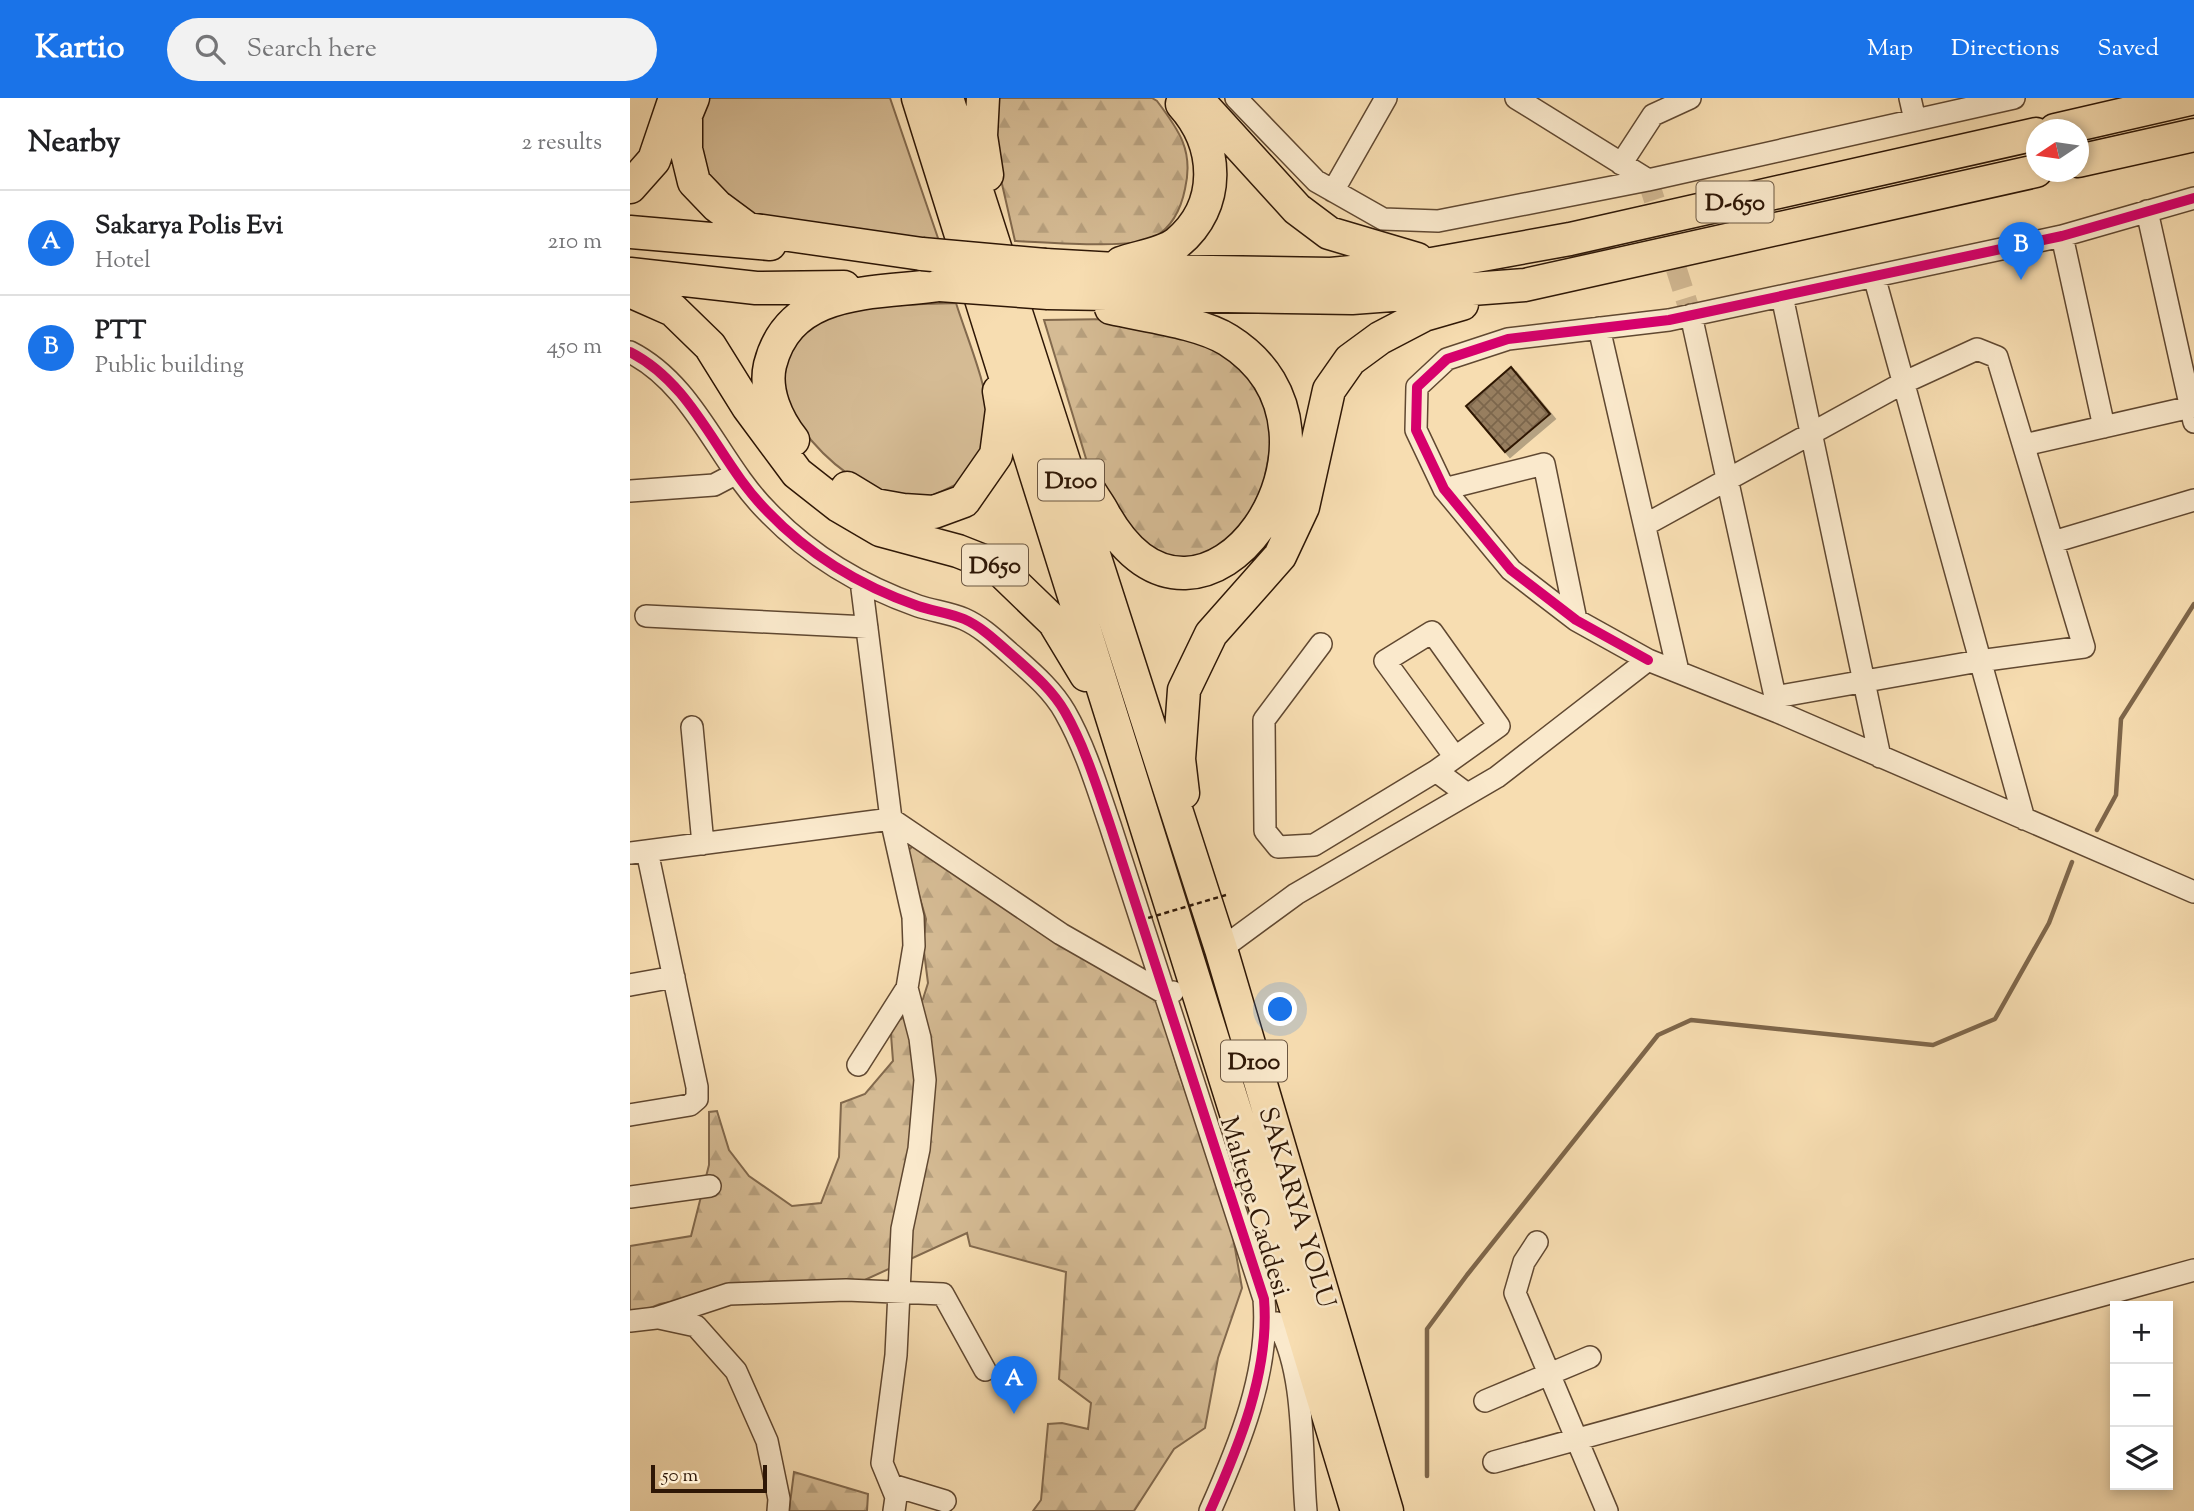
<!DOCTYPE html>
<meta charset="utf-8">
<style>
:root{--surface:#fff;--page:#f2f2f2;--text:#202124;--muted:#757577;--line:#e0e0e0;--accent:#1a73e8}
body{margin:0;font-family:"Sorts Mill Goudy",serif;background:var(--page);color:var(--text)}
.controls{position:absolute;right:21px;bottom:21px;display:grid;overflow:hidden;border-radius:0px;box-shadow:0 4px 10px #0003}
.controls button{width:63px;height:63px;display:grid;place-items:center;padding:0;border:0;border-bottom:2px solid var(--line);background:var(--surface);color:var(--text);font:35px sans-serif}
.compass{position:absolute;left:1396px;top:21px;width:63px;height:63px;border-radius:50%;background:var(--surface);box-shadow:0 4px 10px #0003;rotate:257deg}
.scale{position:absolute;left:21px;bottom:18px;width:116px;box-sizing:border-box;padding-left:7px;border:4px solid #2e1706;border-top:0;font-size:19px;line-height:24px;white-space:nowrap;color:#2e1706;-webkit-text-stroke:5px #fae9cc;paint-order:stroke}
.you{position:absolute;left:651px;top:912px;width:24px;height:24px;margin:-18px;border:5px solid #fff;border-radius:50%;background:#1a73e8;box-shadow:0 0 0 10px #1a73e833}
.badge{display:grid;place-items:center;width:46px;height:46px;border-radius:50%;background:var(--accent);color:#fff;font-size:23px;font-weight:700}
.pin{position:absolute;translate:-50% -58px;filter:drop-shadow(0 2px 4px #0008)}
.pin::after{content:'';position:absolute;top:37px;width:24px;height:21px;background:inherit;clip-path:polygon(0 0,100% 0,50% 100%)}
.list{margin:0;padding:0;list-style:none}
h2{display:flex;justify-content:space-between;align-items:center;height:91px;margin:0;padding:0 28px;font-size:30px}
h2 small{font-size:23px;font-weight:400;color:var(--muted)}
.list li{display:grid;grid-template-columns:46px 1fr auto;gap:21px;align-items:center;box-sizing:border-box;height:105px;padding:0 28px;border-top:2px solid var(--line)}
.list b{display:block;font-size:26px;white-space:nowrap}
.list p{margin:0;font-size:23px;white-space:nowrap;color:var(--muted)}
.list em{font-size:23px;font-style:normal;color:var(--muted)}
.icon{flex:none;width:38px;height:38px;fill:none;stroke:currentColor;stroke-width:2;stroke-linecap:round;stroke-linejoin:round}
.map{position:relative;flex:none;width:1564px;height:1413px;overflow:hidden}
header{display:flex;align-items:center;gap:42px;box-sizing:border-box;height:98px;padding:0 35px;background:var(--accent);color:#fff}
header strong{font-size:33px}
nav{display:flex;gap:38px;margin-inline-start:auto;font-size:24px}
.search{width:490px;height:63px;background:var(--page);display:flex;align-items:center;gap:18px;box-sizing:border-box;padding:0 24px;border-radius:38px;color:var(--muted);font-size:26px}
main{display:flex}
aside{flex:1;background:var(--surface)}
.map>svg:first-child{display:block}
</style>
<header>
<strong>Kartio</strong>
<div class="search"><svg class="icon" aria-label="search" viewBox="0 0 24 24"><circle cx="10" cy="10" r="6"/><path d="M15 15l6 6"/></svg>Search here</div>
<nav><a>Map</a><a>Directions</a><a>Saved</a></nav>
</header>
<main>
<aside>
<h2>Nearby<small>2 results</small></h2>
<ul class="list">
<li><span class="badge">A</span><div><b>Sakarya Polis Evi</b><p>Hotel</p></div><em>210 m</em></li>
<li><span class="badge">B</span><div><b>PTT</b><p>Public building</p></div><em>450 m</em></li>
</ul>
</aside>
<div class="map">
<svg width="1564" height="1413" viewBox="0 0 1564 1413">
<defs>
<pattern id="forest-firs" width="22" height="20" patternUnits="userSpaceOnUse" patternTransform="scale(1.75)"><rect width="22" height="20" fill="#d5bb94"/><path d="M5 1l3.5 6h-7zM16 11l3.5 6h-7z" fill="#b7a07e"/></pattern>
<pattern id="building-cross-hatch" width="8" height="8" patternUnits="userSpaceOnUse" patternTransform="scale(1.75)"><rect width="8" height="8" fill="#977e5f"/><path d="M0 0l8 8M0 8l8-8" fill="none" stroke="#7c664c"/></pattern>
<filter id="shadow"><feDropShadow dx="5" dy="5" stdDeviation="0" flood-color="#0004"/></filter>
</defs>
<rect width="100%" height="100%" fill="#f7ddb1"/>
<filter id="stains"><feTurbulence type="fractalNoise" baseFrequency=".00286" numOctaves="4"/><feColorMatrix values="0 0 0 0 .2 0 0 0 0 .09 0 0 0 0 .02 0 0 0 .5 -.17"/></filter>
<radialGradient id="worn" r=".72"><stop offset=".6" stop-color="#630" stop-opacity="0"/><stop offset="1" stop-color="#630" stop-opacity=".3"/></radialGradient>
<!-- grass -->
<path fill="#d5bb94" stroke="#82694d" stroke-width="2" d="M78,0h182l49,143 -182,-20 -21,-11 -38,-47 -1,-33z
M326,205c11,35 31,81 33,118 1,19 -15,55 -32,63 -14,7 -29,15 -45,15 -59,2 -170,-104 -116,-160 6,-6 12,-14 19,-17 46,-19 93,-17 141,-19z"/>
<!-- forest -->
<path fill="url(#forest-firs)" stroke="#82694d" stroke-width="2" d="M368,0h154l5,3c22,29 37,50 28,88 -4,20 -12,37 -30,48 -22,13 -111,5 -140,4l-21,-92z
M482,221l75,16 56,28 24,35 6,35 -10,54 -28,53 -38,23 -42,-8 -58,-60 -53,-175z
M283,748l246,156 18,65 53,153 12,68 -24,70 -13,70 -31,21 -40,62h-101l8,-11 7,-76 14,-1 26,6 3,-26 -32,-24 7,-107 -96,-26 -3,-13 -111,51 -149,11 -47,9 -30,12v-70l61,-10 18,-71v-53l8,-1 12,39 20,26 43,30 29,-3 18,-46 2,-54 24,-9 28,-33 -3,-40 11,-2 22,-20 5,-16 -5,-39 3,-25 -12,-41 -12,-22z
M164,1374l74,22 -1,17h-78z"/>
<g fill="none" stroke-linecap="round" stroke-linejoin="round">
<!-- stream -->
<path stroke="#7e664a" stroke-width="4.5" d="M1467,732l19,-35 5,-76 73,-115
M797,1378v-147l40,-54 191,-240 33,-15 242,25 62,-26 54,-96 23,-61"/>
</g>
<!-- building -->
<path fill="url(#building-cross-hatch)" stroke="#2e1706" stroke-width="2" filter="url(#shadow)" d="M881,269l39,47 -45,38 -39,-46z"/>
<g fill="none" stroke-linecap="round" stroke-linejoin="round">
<!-- minor-tunnel -->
<path stroke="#cfb58f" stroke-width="21" stroke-dasharray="21 10" stroke-linecap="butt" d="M1018,82l43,135"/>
<!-- minor casing -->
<g stroke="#604831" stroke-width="24">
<path id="minor" d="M606,0l80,83 67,38 55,2 210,-41
M886,0l132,82 366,-82
M1280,0l5,22
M991,66l32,-49 37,-17
M703,93l53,-93
M1517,113l47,211
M1432,138l42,191
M1244,178l150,543
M1152,198l98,461
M1061,217l87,395
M969,230l79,343
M0,254c65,33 88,110 137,159 42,44 94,75 151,95 15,5 32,7 46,13 18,8 32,22 47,35 19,17 41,35 54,58 20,35 32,75 45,113l154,474c6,72 -25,147 -54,212
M1394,347l167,-38
M814,391l100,-25 32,156
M0,393l84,-6 21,-11
M1015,427l258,-142 74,-34 20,8 87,290 -105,14 -204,36
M1423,444l141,-42
M16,518l221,11
M691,546l-57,76 1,111 13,16 36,-2 122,-74 31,23
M1018,562l-72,-40 -65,-50 -67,-81 -28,-59 1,-43 30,-28 61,-20 161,-19 393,-84 132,-38
M62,629l11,117
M806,673l63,-45 -67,-94 -47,29 70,96
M0,755l261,-34 170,115 105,60 7,-2
M591,851l75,-55 201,-117 151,-117 130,52 416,180
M0,887l44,-8
M228,967l49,-77 7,-42 -1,-29 -22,-98 -30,-238
M0,1017l60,-10 7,-6v-12l-50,-236
M0,1099l80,-11
M907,1144l-13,20 -9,31 92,218
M29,1220l37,8 40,45 31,70 12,58 -1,12
M0,1223l26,-3 73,-24 117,-4 97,4 42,76
M636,1224l11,1c29,47 24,132 29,188
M855,1303l105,-44
M864,1364l700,-192
M262,1387l53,16
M264,1413l2,-14 -14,-34 14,-108 6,-126 17,-80 6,-69 -5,-42 -13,-50"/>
</g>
<!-- highway casing -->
<g stroke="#2e1706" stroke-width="35">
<path id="highway" d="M63,0l-7,17v34l8,33 23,24 31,23 174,25
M288,0l343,1095 96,318
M317,0l274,851 166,562
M353,0l-2,38 6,39
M566,0l101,111 32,24 88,26
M1425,32l139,-32
M1448,63l116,-26
M0,89l24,-27 21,-62
M0,134l140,12
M491,165c16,-6 42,-9 56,-20 45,-37 42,-98 5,-139
M415,167l106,6 180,3 101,-10 138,-25 466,-105
M0,176l126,14 88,-1
M0,193l43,19 37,36 38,61 49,66 42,33 41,24 78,21 38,15 58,56 32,53
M418,195l304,5 173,-13 511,-114
M163,342c-16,-20 -29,-49 -23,-75 20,-79 104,-71 170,-80
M455,384c5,12 13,20 19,32 97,173 274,-80 124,-174 -29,-18 -83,-24 -117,-32
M217,390l28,17 28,5 31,2 30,-11 32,-46 6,-46 -3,-18
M553,695l-4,-34 5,-69 27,-56 69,-78 23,-49 26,-117 21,-30 30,-22 44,-23 38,-11"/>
</g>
<!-- minor -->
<use href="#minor" stroke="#fae9cc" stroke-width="21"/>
<!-- highway -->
<use href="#highway" stroke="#f7ddb1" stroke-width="32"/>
<!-- highway-bridge casing -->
<g stroke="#2e1706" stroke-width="35" stroke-linecap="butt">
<path id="highway-bridge" d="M292,156l123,11
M310,187l108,8"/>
</g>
<!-- path-bridge -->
<path stroke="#2e1706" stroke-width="2.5" stroke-dasharray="5 3.5" stroke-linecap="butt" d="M518,820l78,-23"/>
<!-- highway-bridge -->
<use href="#highway-bridge" stroke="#f7ddb1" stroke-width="32"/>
<!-- cycleway casing -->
<g stroke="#fae9cc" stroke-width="15">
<path id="cycleway" d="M0,254c65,33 88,110 137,159 42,44 94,75 151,95 15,5 32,7 46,13 18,8 32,22 47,35 19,17 41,35 54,58 20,35 32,75 45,113l154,474c6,72 -25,147 -54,212
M1018,562l-72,-40 -65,-50 -67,-81 -28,-59 1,-43 30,-28 61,-20 161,-19 393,-84 132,-38"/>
</g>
<!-- cycleway -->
<use href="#cycleway" stroke="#d6006c" stroke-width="10"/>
</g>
<g text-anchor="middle" stroke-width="5" stroke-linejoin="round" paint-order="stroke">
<!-- shield labels -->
<g fill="#fae9cc" stroke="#6b5641" stroke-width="2">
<rect x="1066.5" y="83.5" width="77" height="41" rx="5"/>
<rect x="408" y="361.5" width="66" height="41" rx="5"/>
<rect x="332" y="446.5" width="66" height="41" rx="5"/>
<rect x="591" y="942.5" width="66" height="41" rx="5"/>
</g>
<g font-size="24" font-weight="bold" fill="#2e1706">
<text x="1105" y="112">D-650</text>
<text x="441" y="390">D100</text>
<text x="365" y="475">D650</text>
<text x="624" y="971">D100</text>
</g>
<!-- street labels -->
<g font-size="26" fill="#2e1706" stroke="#fae9cc">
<text transform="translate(626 1108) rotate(73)" y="9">Maltepe Caddesi</text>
<text transform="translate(668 1109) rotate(73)" y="9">SAKARYA YOLU</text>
</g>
</g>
<rect width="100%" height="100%" filter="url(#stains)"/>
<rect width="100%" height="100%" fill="url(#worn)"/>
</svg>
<div class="controls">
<button>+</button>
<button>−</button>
<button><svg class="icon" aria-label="layers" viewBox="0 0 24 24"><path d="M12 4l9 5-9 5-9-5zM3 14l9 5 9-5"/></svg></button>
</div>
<svg class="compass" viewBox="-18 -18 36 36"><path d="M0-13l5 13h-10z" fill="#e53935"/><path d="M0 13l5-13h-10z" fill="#757577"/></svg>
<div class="scale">50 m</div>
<div class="you"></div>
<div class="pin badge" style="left:384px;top:1316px">A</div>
<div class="pin badge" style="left:1391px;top:182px">B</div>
</div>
</main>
